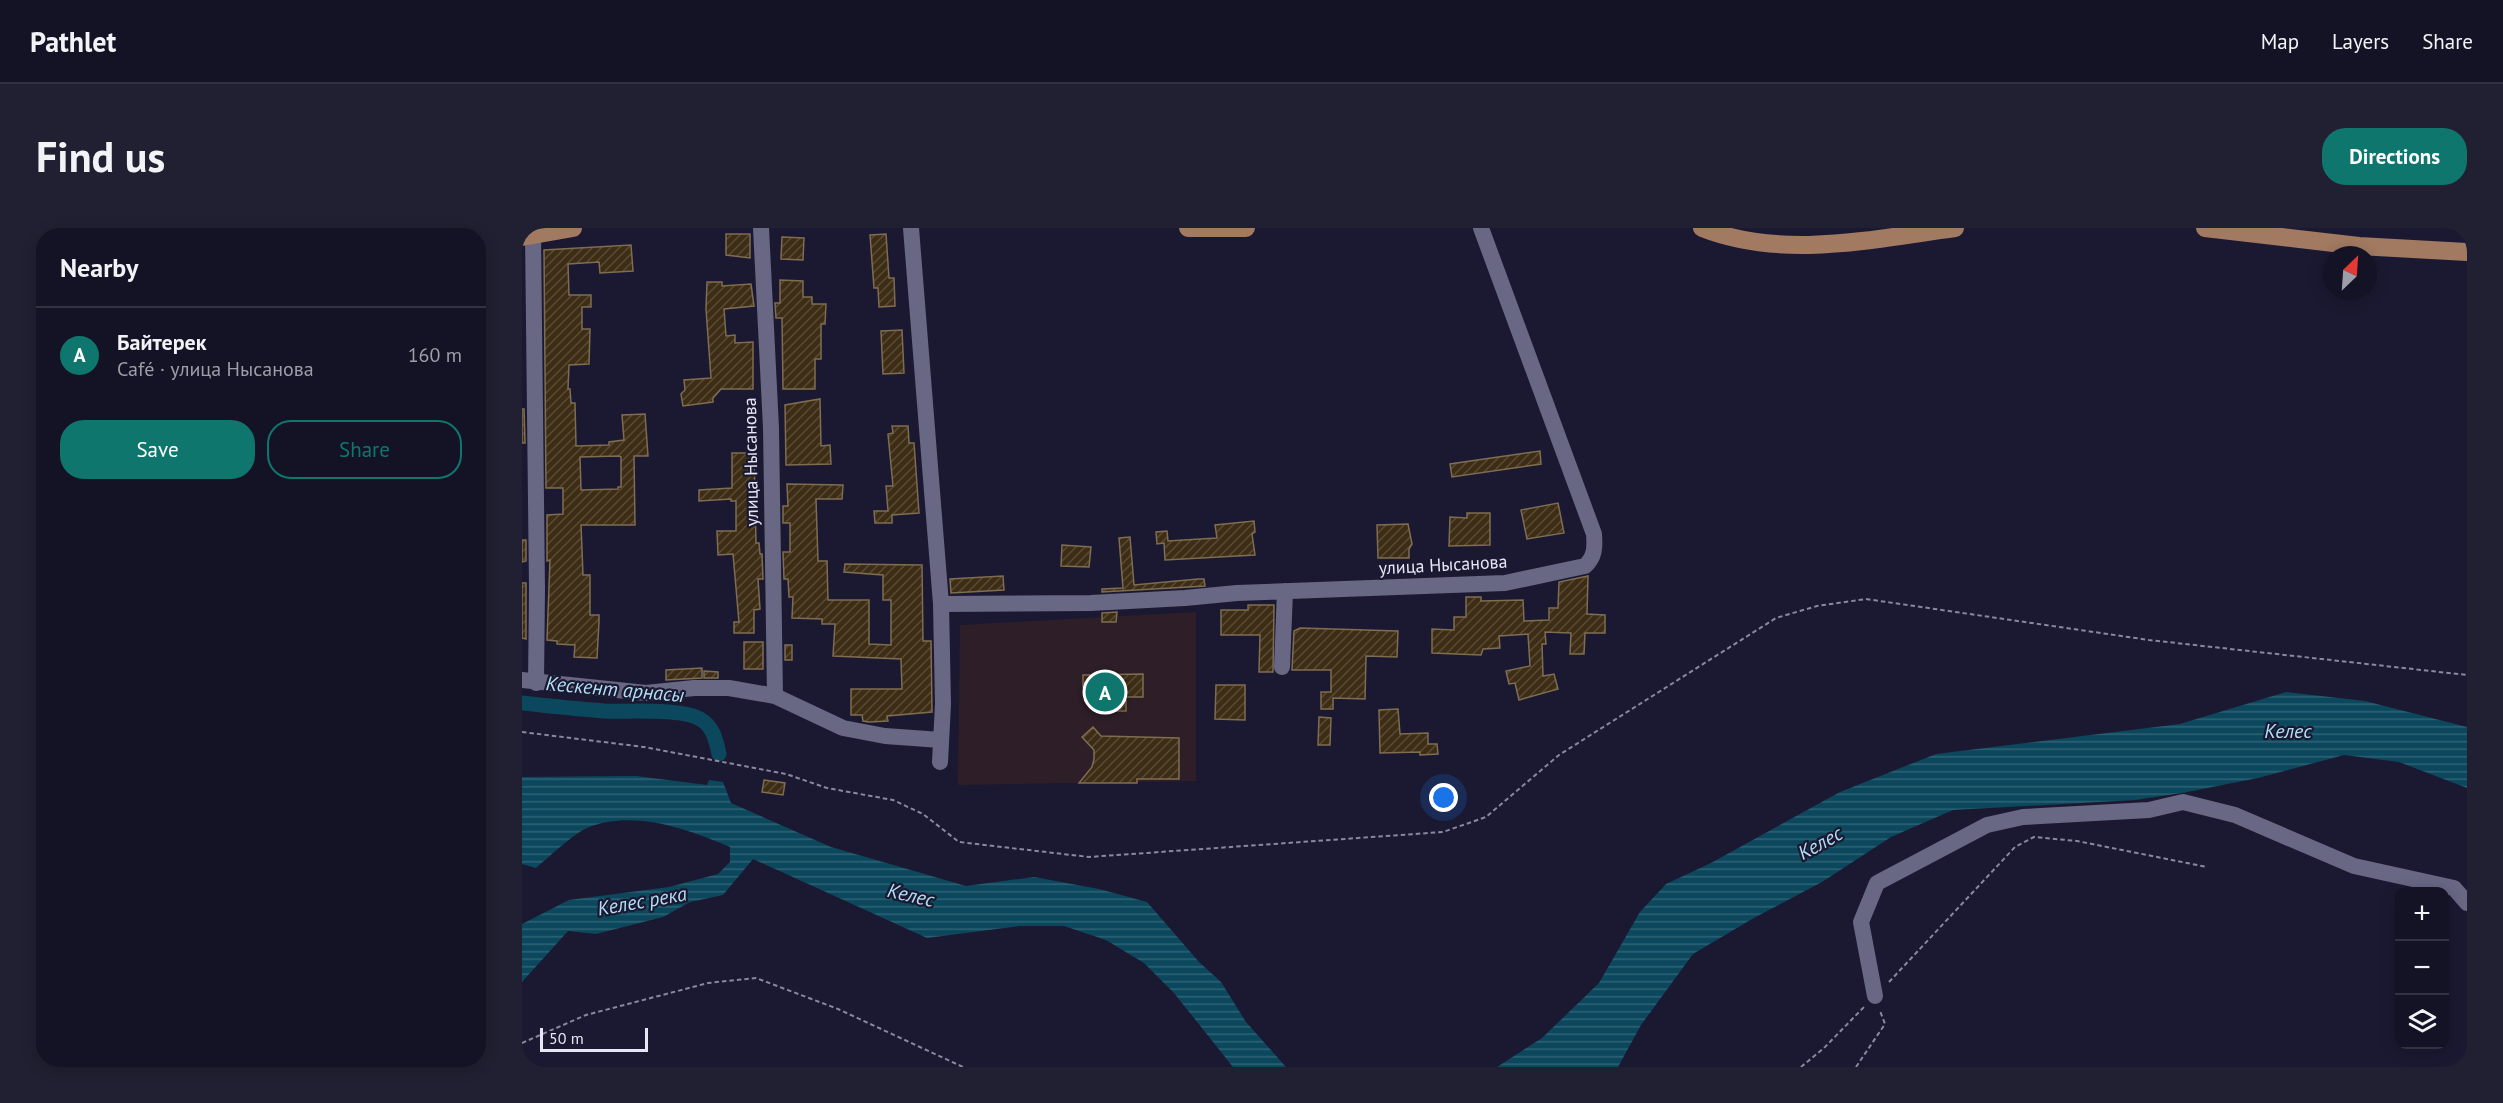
<!DOCTYPE html>
<meta charset="utf-8">
<style>
:root{--surface:#141325;--page:#212032;--text:#f1f3f6;--muted:#9d9ea7;--line:#333242;--accent:#0f766e}
body{margin:0;font-family:"PT Sans",sans-serif;background:var(--page);color:var(--text)}
.controls{position:absolute;right:18px;bottom:18px;display:grid;overflow:hidden;border-radius:12px;box-shadow:0 3px 15px #0003}
.controls button{width:54px;height:54px;display:grid;place-items:center;padding:0;border:0;border-bottom:2px solid var(--line);background:var(--surface);color:var(--text);font:30px sans-serif}
.compass{position:absolute;left:1801px;top:18px;width:54px;height:54px;border-radius:50%;background:var(--surface);box-shadow:0 3px 15px #0003;rotate:25deg}
.scale{position:absolute;left:18px;bottom:15px;width:108px;box-sizing:border-box;padding-left:6px;border:3px solid #e6e6f7;border-top:0;font-size:16px;line-height:21px;white-space:nowrap;color:#e6e6f7;-webkit-text-stroke:4px #1b1931;paint-order:stroke}
.you{position:absolute;left:922px;top:570px;width:21px;height:21px;margin:-15px;border:4px solid #fff;border-radius:50%;background:#1a73e8;box-shadow:0 0 0 9px #1a73e833}
.badge{display:grid;place-items:center;width:39px;height:39px;border-radius:50%;background:var(--accent);color:#fff;font-size:20px;font-weight:700}
.pin{position:absolute;translate:-50% -50%;border:3px solid #fff;box-shadow:0 2px 6px #0006}
.list{margin:0;padding:0;list-style:none}
h2{display:flex;justify-content:space-between;align-items:center;height:78px;margin:0;padding:0 24px;font-size:26px}
h2 small{font-size:20px;font-weight:400;color:var(--muted)}
.list li{display:grid;grid-template-columns:39px 1fr auto;gap:18px;align-items:center;box-sizing:border-box;height:96px;padding:0 24px;border-top:2px solid var(--line)}
.list b{display:block;font-size:22px;white-space:nowrap}
.list p{margin:0;font-size:20px;white-space:nowrap;color:var(--muted)}
.list em{font-size:20px;font-style:normal;color:var(--muted)}
.actions{display:flex;gap:12px;padding:18px 24px}
.actions a{flex:1;padding:14px 0;border:2px solid var(--accent);border-radius:24px;text-align:center;font-size:21px;color:var(--accent)}
.actions .main{background:var(--accent);color:#fff}
.icon{flex:none;width:33px;height:33px;fill:none;stroke:currentColor;stroke-width:2;stroke-linecap:round;stroke-linejoin:round}
.map{position:relative;flex:none;width:1945px;height:839px;overflow:hidden;border-radius:24px}
header{display:flex;align-items:center;gap:36px;box-sizing:border-box;height:84px;padding:0 30px;background:var(--surface);border-bottom:2px solid var(--line)}
header strong{font-size:28px}
nav{display:flex;gap:33px;margin-inline-start:auto;font-size:21px}
.intro{display:flex;align-items:center;justify-content:space-between;box-sizing:border-box;height:144px;padding:0 36px}
h1{margin:0;font-size:42px}
.button{padding:15px 27px;border-radius:24px;background:var(--accent);color:#fff;font-size:21px;font-weight:700}
main{display:flex;gap:36px;padding:0 36px}
aside{flex:1;background:var(--surface);border-radius:24px;box-shadow:0 3px 15px #0003}
.map>svg:first-child{display:block}
</style>
<header>
<strong>Pathlet</strong>
<nav><a>Map</a><a>Layers</a><a>Share</a></nav>
</header>
<div class="intro"><h1>Find us</h1><a class="button">Directions</a></div>
<main>
<aside>
<h2>Nearby<small></small></h2>
<ul class="list">
<li><span class="badge">A</span><div><b>Байтерек</b><p>Café · улица Нысанова</p></div><em>160 m</em></li>
</ul>
<div class="actions"><a class="main">Save</a><a>Share</a></div>
</aside>
<div class="map">
<svg width="1945" height="839" viewBox="0 0 1945 839">
<defs>
<pattern id="water-rules" width="6" height="5" patternUnits="userSpaceOnUse" patternTransform="scale(1.5)"><rect width="6" height="5" fill="#0c485d"/><path d="M0 2.5h6" fill="none" stroke="#2f6275"/></pattern>
<pattern id="building-hatch" width="6" height="6" patternUnits="userSpaceOnUse" patternTransform="scale(1.5)"><rect width="6" height="6" fill="#3d2d14"/><path d="M-1 1l2-2M0 6l6-6M5 7l2-2" fill="none" stroke="#594b37"/></pattern>
</defs>
<rect width="100%" height="100%" fill="#1b1931"/>
<!-- commercial -->
<path fill="#2e1e27" d="M674,384v169l-238,4 2,-160z"/>
<!-- water -->
<path fill="url(#water-rules)" d="M1764,464l79,9 102,26v61l-68,-26 -55,-7 -86,23 -76,15 -47,7 -182,10 -62,27 -69,45 -70,37 -59,35 -52,71 -23,42h-121l45,-29 57,-55 41,-71 26,-28 45,-21 129,-71 96,-38 244,-30z
M114,548l71,9 2,-5 14,2 8,21 100,44 135,39 68,-9 65,12 48,13 52,60 22,20 25,40 40,45h-53l-59,-74 -30,-30 -38,-23 -42,-14h-45l-92,12 -174,-79 -30,36 -33,7 -27,15 -67,17 -28,-3 -46,51v-58l47,-24 100,-13 49,-13 12,-12v-15c-43,-18 -97,-38 -143,-19 -14,6 -38,29 -51,40l-14,-4v-87z"/>
<g fill="none" stroke-linecap="round" stroke-linejoin="round">
<!-- canal -->
<path stroke="#0c485d" stroke-width="15" d="M0,475c27,3 55,6 82,8 23,1 78,-3 96,8 13,7 16,21 19,35"/>
</g>
<!-- building -->
<path fill="url(#building-hatch)" stroke="#7f6d52" stroke-width="1.5" fill-rule="evenodd" d="M204,6h24v24l-24,-3z
M364,6l3,44h5l1,28 -16,1 -1,-19h-4l-4,-53z
M260,9l22,1 -1,22 -22,-1z
M109,17l2,26 -33,2 -1,-11 -31,2 1,31h22v12h-9v22h8l-1,35 -20,1 -1,24h2l1,14h4l1,43 33,-1v-3l15,-2 -2,-25 23,-1 3,42h-14l1,69h-54l2,50h7v40h9v7l-2,36 -23,-1 1,-12 -18,-1v-3l-10,-1 3,-80 -3,1v-46l16,-1v-26h-17l-2,-238zM97,228l2,1v30h-3v2l-37,1 -1,-33z
M258,52l23,1v16h9v7h14l-1,20h-4v35h-6v30h-32l-1,-71h-6l-1,-15h5z
M185,54h15v4l29,-2 3,22 -30,3 2,27 9,-1v8l18,-1v47h-32l-8,9v4l-30,4 -2,-12 4,-4 -1,-10 27,-2 -5,-69z
M380,102l2,43 -21,1 -2,-43z
M298,171l1,47 9,-1 1,19 -45,1 -1,-60z
M0,181h2l1,34h-3z
M370,198h16l1,17h5l5,70 -27,2v8h-17l-1,-12h14l-2,-25h7l-5,-52 5,-1z
M1018,223l1,13 -89,13 -2,-13z
M210,225h22l2,90h3l1,11h2l1,25h-5l2,30 -6,1v23h-20v-11h5l-6,-68 -15,1 -1,-24h19v-30h-5v-2l-32,2v-11l33,-2z
M265,256l56,1 -1,14h-26l2,62h9l1,39h41v44l22,1v-45h-8v-25l-39,-3 1,-8 77,1 1,76h8l1,71 -45,4 1,5 -19,1 -6,-1 -1,-6h-11v-26h51l-1,-30 -68,-3 2,-32h-13v-5l-30,-1 1,-21h-4l-1,-18h-4l-1,-27h7v-29h-7v-17h5z
M1036,275l6,30 -37,6 -6,-29z
M945,285h23v32l-41,1 1,-29 17,1z
M732,293l1,11 -3,2 3,21 -90,5 -1,-17 -7,1 -1,-12 11,-1 1,10 49,-3 -2,-13z
M886,296l4,20 -3,5v9h-31l-1,-33z
M608,309l4,48 64,-6h6l1,7 -103,6v-3l21,-1 -4,-50z
M0,312h4v21l-4,1z
M540,317l29,2 -2,20 -28,-1z
M481,348l1,14 -53,3 -1,-14z
M1066,348l-1,38 18,1v18h-20l-1,21h-14l1,-21 -26,-1 1,12h-4l1,32 11,-2 4,15 -39,11 -4,-17 -6,1 -3,-13 24,-5 -2,-32 -29,2 1,12 -17,1 -2,6 -49,-2v-24l22,1v-13h12v-20h15v4l42,-1 1,21 25,-1v-12h9l1,-26z
M0,355h4v56l-4,-1z
M726,377h26l-1,67h-14l1,-37h-39v-25h27z
M595,384l-1,10h-14v-9z
M778,400l98,3 -1,26 -31,-1 -1,43 -32,-1v11h-12v-17h10v-22h-39l2,-39z
M222,414h19v27h-19z
M263,417h7v15h-7z
M180,440v10l-36,2v-10z
M182,443l14,1v6h-14z
M621,446v23h-17v14h-31v-16l-9,-3 -3,-5v-12z
M694,457h29v35l-30,-1z
M876,481l2,25 28,-1v11h9l1,10 -18,1v-3l-40,1 -1,-43z
M797,489l12,1 -1,27h-12z
M571,499l8,9 78,2v41h-42v4h-58l13,-16 2,-8v-9l-12,-13z
M242,552l21,3 -2,12 -21,-3z"/>
<g fill="none" stroke-linecap="round" stroke-linejoin="round">
<!-- path -->
<path stroke="#89889d" stroke-width="2" stroke-dasharray="4.5 3" stroke-linecap="butt" d="M0,504l122,15 142,27 41,14 66,12 30,14 36,28 130,15 354,-25 43,-15 73,-62 217,-137 41,-12 49,-7 283,41 318,35
M1367,754l126,-135 19,-10 43,4 130,26
M0,815l64,-28 122,-32 48,-5 82,31 125,58
M1279,839l23,-19 40,-41
M1334,839l29,-43 -5,-13"/>
<!-- minor -->
<path stroke="#686784" stroke-width="16" d="M239,0l10,200 4,268
M389,0l30,376 2,100 -3,58
M11,7l4,354 -1,94
M419,376l150,-1 94,-5 52,-5 268,-10 80,-17c10,-9 10,-19 9,-32l-113,-306
M760,439l3,-76
M0,452l124,13 48,-5h35l46,8 68,32 42,8 56,4
M1353,768l-14,-74 16,-39 110,-58 36,-8 126,-7 34,-8 52,13 119,51 100,22 13,15"/>
<!-- major -->
<path stroke="#a27a62" stroke-width="18" d="M666,0h58
M1180,0c81,32 171,11 253,0
M1683,0l154,18 108,6
M0,9l51,-9"/>
</g>
<g text-anchor="middle" stroke-width="4.5" stroke-linejoin="round" paint-order="stroke">
<!-- street labels -->
<g font-size="18" fill="#e6e6f7" stroke="#1b1931">
<text transform="translate(229 234) rotate(-91)" y="6">улица Нысанова</text>
<text transform="translate(921 337) rotate(-3)" y="6">улица Нысанова</text>
</g>
<!-- water labels -->
<g font-size="20" font-style="italic" fill="#b0dff5" stroke="#1b1931">
<text transform="translate(93 461) rotate(5)" y="7">Кескент арнасы</text>
<text x="1766" y="510">Келес</text>
<text transform="translate(1298 615) rotate(-29)" y="7">Келес</text>
<text transform="translate(389 667) rotate(13)" y="7">Келес</text>
<text transform="translate(120 673) rotate(-10)" y="7">Келес река</text>
</g>
</g>
</svg>
<div class="controls">
<button>+</button>
<button>−</button>
<button><svg class="icon" aria-label="layers" viewBox="0 0 24 24"><path d="M12 4l9 5-9 5-9-5zM3 14l9 5 9-5"/></svg></button>
</div>
<svg class="compass" viewBox="-18 -18 36 36"><path d="M0-13l5 13h-10z" fill="#e53935"/><path d="M0 13l5-13h-10z" fill="#9d9ea7"/></svg>
<div class="scale">50 m</div>
<div class="you"></div>
<div class="pin badge" style="left:583px;top:464px">A</div>
</div>
</main>
